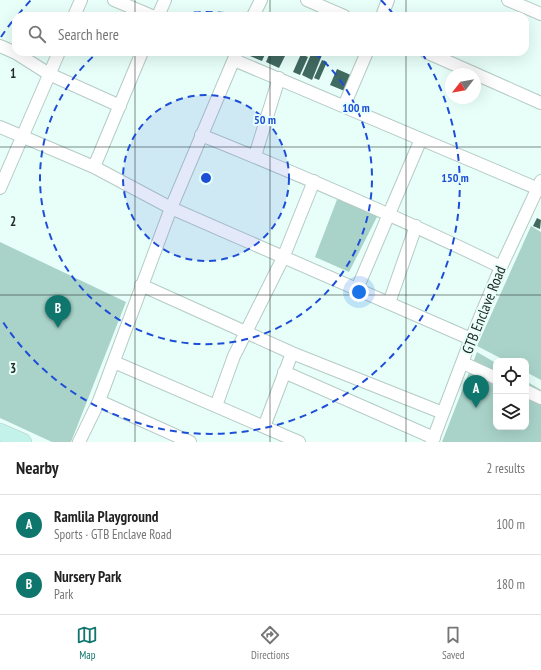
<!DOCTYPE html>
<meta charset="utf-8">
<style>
:root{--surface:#fff;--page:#f6f6f6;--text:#222;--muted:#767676;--line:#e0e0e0;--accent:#0f766e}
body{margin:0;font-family:"PT Sans Narrow",sans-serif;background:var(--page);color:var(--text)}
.controls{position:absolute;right:12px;bottom:12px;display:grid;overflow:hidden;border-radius:8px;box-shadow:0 4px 16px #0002}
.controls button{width:36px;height:36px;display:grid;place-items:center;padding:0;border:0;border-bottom:1px solid var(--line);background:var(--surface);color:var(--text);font:20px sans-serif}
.compass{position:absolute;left:445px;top:68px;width:36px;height:36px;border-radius:50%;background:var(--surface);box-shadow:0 4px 16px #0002;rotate:239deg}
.you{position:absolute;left:359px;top:292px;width:14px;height:14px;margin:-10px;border:3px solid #fff;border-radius:50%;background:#1a73e8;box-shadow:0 0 0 6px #1a73e833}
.badge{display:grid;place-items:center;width:26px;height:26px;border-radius:50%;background:var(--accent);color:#fff;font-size:13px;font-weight:700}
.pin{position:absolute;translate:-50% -33px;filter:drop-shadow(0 1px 2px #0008)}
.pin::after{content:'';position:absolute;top:21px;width:14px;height:12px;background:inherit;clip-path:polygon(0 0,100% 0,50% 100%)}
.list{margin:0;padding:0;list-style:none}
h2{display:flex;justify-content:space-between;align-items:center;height:52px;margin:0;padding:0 16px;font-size:17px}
h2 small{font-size:13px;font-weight:400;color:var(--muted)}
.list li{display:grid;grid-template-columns:26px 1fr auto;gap:12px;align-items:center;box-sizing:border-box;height:60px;padding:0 16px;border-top:1px solid var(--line)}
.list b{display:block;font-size:15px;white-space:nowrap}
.list p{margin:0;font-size:13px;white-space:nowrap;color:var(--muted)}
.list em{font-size:13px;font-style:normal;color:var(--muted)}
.icon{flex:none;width:22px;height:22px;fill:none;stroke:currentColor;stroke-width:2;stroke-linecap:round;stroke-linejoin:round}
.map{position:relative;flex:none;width:541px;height:442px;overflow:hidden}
.search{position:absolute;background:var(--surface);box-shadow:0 4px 16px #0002;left:12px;right:12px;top:12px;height:44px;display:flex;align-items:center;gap:10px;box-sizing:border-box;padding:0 14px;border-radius:12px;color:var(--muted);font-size:15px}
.sheet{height:172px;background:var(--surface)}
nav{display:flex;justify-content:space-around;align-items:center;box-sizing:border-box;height:56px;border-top:1px solid var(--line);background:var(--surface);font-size:11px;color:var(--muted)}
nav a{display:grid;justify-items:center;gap:2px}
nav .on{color:var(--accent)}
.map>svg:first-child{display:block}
</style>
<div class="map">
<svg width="541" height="442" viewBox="0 0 541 442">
<rect width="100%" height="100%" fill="#e8fff9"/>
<!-- green -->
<path fill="#a9d3c9" d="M338,197l41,16 -30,59 -34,-15z
M531,226l10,6v148l-15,-8v-11h-20l-29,-15z
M0,242l126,60 -55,140h-19l-52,-24z
M477,352l19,11v64h30v-46l15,9v52h-99z"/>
<!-- building -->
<path fill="#416a61" d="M252,52h14l-4,9 -12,-5z
M270,52h17l-8,16 -13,-6z
M312,52l10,3 -10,25 -10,-5z
M301,54l7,3 -8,18 -7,-3z
M322,60l5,2 -8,18 -5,-2z
M337,69l16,7 -6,16 -17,-7z
M537,218l4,2 -1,9 -7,-3z"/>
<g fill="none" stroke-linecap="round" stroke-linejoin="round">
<!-- minor casing -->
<g stroke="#b5cbc6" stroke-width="14">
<path id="minor" d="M114,0l38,16
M307,0l37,16
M508,0l33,14
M74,16l7,-16
M158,16l7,-16
M253,16l8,-16
M382,16l6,-16
M0,46l16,7 33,21 71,32
M426,52l115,51
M234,60l307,130
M344,106l23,-54
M0,127l94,40 77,41 300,131
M201,135c102,41 201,84 300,132
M255,156l24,-78
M94,167l48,-115
M0,188l59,-136
M141,285l151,68 151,60
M357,289l64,-150
M389,303l27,-77
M114,362l185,80
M463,363l33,15
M284,372l150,66
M526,391l15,7
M99,401l91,41
M216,406l18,-50 49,-98 31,-77
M264,427l28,-74
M79,442l20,-41 72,-193 66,-156
M432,442l39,-103 30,-72 40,-86"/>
</g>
<!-- secondary casing -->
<g stroke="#b5cbc6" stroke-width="18">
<path id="secondary" d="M0,432l23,10"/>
</g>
<!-- minor -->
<use href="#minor" stroke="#fff" stroke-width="12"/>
<!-- secondary -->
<use href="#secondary" stroke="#c3f2ea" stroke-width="17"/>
</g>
<!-- grid -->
<path fill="none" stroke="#232b29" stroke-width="1" stroke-opacity="0.55" d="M135,0v16M270,0v16M406,0v16M135,52v390M270,52v390M406,52v390M0,147h541M0,295h541"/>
<!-- distance rings -->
<circle cx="206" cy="178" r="83" fill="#1d4ed8" fill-opacity=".12"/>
<g fill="none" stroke="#1d4ed8" stroke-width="2" stroke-dasharray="7 5">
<circle cx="206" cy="178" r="83"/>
<path d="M170 16A166 166 0 0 1 242 16M315 53A166 166 0 1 1 97 53"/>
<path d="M1 37A249 249 0 0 1 15 18M18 15A249 249 0 0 1 31 0M381 0A249 249 0 0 1 394 15M422 53A249 249 0 0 1 1 319"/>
</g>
<g text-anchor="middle" stroke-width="4" stroke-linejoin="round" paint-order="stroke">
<!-- street labels -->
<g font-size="15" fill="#232b29" stroke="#e8fff9">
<text transform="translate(484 310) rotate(-68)" y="5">GTB Enclave Road</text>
</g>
</g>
<g font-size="13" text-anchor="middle" font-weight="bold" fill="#232b29" stroke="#e8fff9" stroke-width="4" stroke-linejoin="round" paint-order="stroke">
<text x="13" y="78">1</text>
<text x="13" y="226">2</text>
<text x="13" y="373">3</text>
</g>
<circle cx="206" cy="178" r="6" fill="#1d4ed8" stroke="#e8fff9" stroke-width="2"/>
<g font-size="12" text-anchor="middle" font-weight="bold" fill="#1d4ed8" stroke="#e8fff9" stroke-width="4" stroke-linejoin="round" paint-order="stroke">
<text x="356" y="112">100 m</text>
<text x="265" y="124">50 m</text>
<text x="455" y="182">150 m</text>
</g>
</svg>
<div class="controls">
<button><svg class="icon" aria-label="locate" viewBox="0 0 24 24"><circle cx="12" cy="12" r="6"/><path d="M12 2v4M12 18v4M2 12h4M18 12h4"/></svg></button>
<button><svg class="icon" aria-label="layers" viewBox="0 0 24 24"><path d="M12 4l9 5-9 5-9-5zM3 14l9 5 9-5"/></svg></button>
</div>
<svg class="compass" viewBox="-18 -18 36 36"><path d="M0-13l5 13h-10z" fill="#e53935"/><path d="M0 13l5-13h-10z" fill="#767676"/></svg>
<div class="you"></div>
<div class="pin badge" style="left:476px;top:408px">A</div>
<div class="pin badge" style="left:58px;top:328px">B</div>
<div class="search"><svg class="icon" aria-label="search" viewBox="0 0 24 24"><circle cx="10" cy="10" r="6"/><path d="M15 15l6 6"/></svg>Search here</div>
</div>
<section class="sheet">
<h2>Nearby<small>2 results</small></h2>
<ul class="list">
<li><span class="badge">A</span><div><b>Ramlila Playground</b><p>Sports · GTB Enclave Road</p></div><em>100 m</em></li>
<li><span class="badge">B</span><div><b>Nursery Park</b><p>Park</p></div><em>180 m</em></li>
</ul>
</section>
<nav>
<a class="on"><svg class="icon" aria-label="map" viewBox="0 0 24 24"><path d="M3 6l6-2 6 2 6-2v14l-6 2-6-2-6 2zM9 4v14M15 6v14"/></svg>Map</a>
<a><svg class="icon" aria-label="directions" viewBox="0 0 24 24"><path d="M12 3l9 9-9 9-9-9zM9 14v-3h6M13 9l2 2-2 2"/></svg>Directions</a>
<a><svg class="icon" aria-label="saved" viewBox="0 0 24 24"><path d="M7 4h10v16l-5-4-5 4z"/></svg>Saved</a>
</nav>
